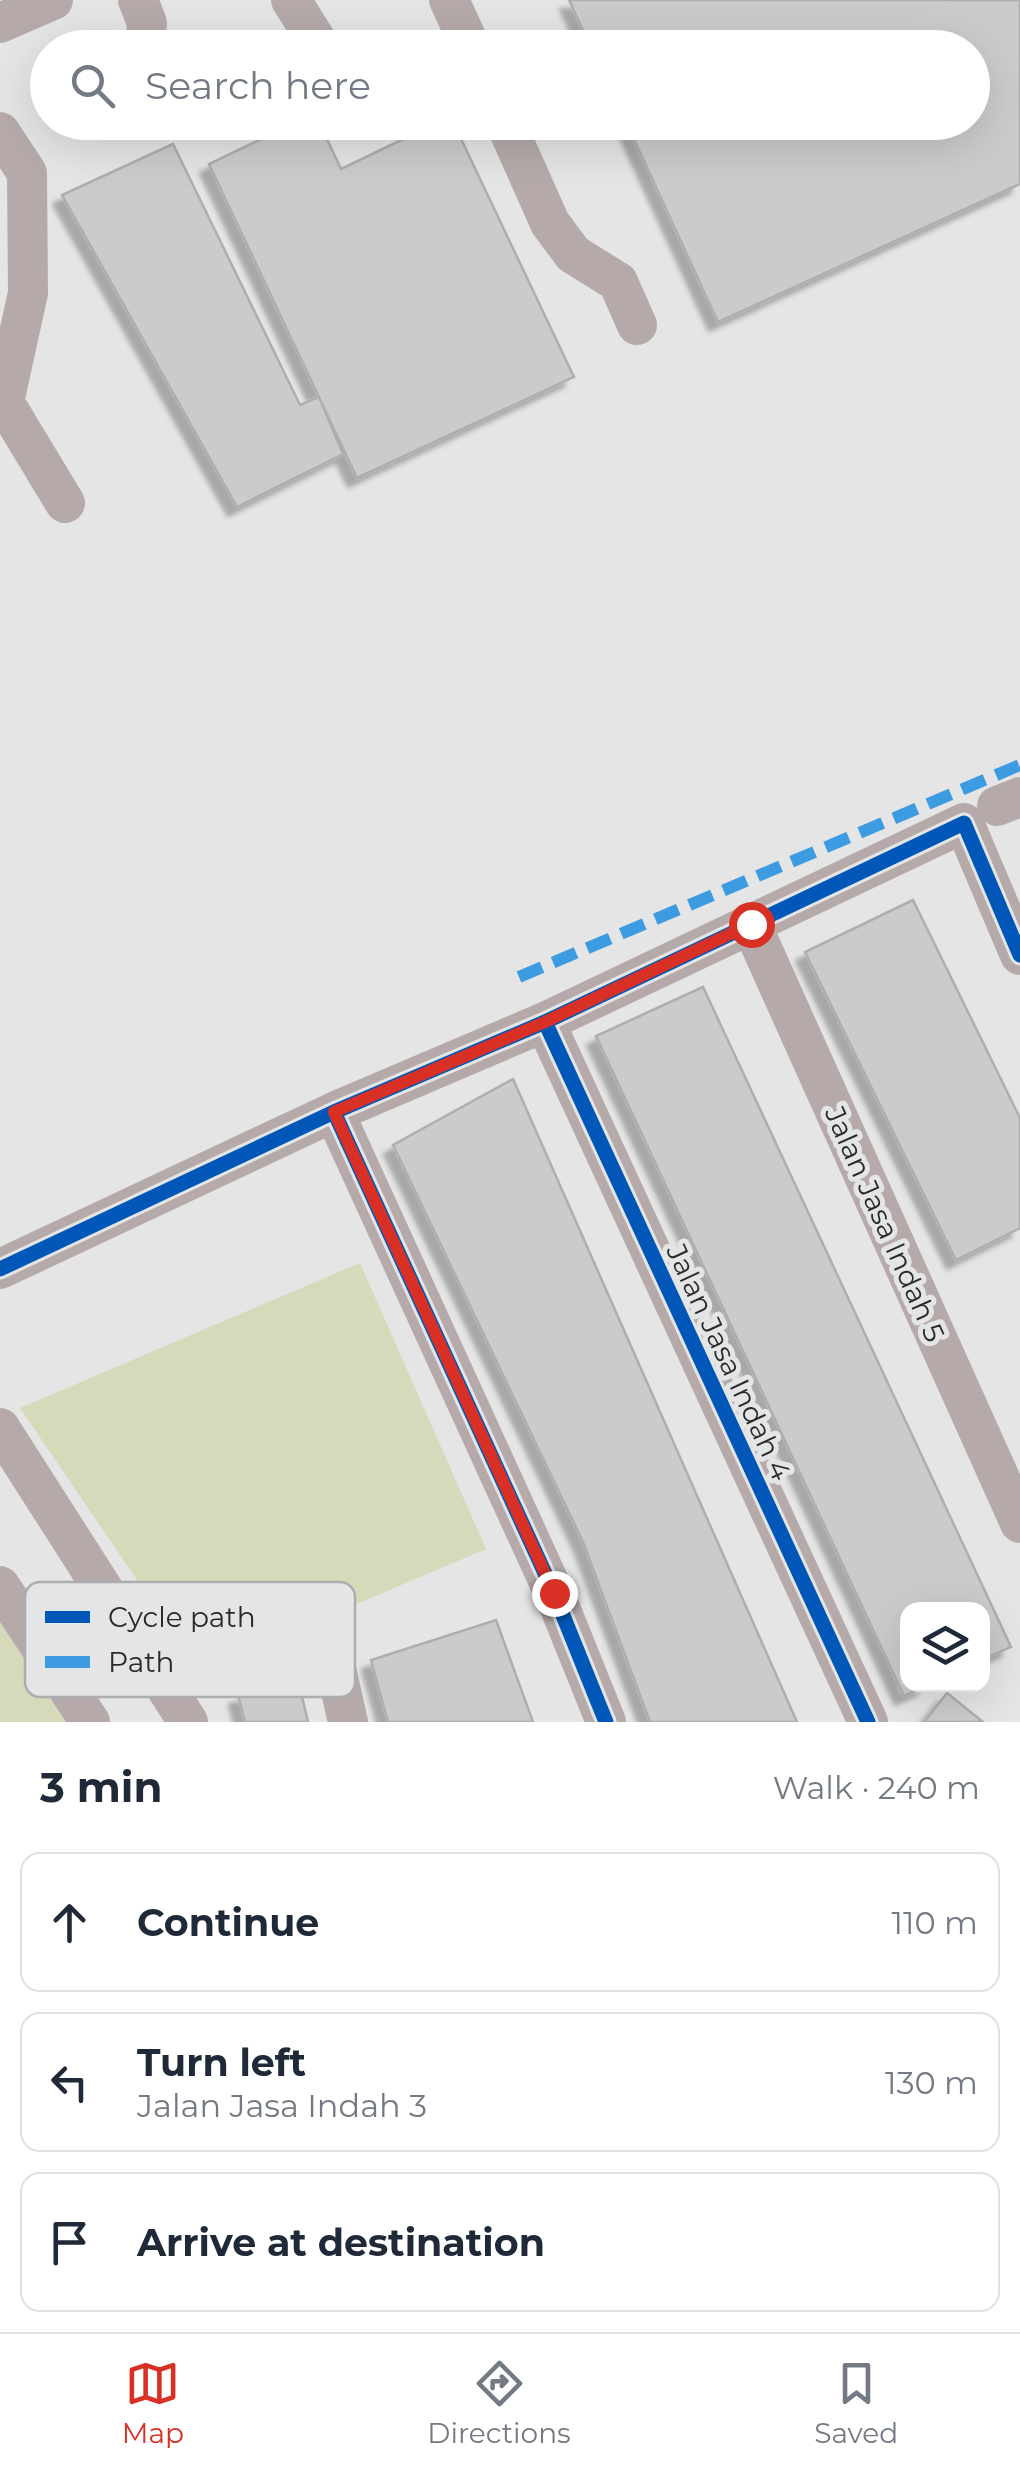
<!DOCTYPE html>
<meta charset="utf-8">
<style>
:root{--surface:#fff;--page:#f2f2f3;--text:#1f2937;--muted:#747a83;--line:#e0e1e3;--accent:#d93025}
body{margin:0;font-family:Montserrat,sans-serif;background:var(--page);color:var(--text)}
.controls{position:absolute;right:30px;bottom:30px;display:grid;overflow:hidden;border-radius:20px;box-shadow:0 10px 40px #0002}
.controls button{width:90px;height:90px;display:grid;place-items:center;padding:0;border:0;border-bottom:2px solid var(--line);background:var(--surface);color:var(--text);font:50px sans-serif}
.stop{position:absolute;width:30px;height:30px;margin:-22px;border:8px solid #d93025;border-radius:50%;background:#fff}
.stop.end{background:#d93025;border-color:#fff;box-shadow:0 2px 10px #0008}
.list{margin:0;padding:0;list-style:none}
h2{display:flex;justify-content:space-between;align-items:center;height:130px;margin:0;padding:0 40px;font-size:42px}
h2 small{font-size:32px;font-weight:400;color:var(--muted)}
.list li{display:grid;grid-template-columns:65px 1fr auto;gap:30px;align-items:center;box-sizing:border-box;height:140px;margin:0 20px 20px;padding:0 20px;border:2px solid var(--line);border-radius:20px}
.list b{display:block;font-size:38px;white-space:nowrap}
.list p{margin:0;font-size:32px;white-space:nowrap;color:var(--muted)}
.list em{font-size:32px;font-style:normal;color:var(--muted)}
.icon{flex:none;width:55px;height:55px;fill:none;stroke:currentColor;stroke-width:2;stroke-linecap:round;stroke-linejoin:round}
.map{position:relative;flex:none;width:1020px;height:1722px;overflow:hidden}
.search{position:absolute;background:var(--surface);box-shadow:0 10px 40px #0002;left:30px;right:30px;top:30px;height:110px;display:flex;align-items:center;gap:25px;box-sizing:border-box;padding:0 35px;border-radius:55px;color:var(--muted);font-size:38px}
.sheet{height:610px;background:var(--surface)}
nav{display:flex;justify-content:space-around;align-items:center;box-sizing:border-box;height:140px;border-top:2px solid var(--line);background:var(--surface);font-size:28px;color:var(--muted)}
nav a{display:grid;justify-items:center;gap:5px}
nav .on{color:var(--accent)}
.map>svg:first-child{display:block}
</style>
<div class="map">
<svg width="1020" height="1722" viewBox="0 0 1020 1722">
<defs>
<filter id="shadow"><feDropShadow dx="-9" dy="9" stdDeviation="2.5" flood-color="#0004"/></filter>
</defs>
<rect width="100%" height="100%" fill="#e5e5e5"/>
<!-- green -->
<path fill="#d6d9ba" d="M360,1263l126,286 -287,122 -179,-263z
M0,1623l66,99h-66z"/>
<!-- building -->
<path fill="#cbcbcb" stroke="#aeaeae" stroke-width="2.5" filter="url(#shadow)" d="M569,0h451v184l-302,138 -92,-200h346v-74h-381z
M297,122h22l22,47 98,-47h14l121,255 -217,101 -148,-314z
M173,144l127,261 19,-8 24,57 -106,53 -175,-312z
M913,900l107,218v110l-64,32 -151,-308z
M703,987l308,660 -29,13v-50h-74v74h21l-25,12 -308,-660z
M513,1079l284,643h-147l-67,-180 -190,-397z
M496,1620l37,102h-145l-17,-62z
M299,1684l9,38h-63l-7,-27z
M947,1693l36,29h-59z"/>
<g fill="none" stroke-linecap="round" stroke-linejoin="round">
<!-- minor -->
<path stroke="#b5aaa9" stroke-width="40" d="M138,0l9,23 -2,25
M291,0l30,48
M449,0l22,48
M0,23l53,-23
M505,122l45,101 23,31 45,28 19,43
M0,132l27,41 1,120 -24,109 61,101
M997,806l23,-9
M751,924l269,599
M545,1022l323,700
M334,1112l220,481 52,129
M0,1269l334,-157 211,-90 419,-199 56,132
M0,1428l188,294
M0,1586l90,136
M331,1646l17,76"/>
<!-- quiet -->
<path stroke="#3d9ce1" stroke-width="12" stroke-dasharray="25 12" stroke-linecap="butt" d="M519,977l501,-212"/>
<!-- cycleway casing -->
<g stroke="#e4e5e6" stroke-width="21">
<path id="cycleway" d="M545,1022l323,700
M334,1112l220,481 52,129
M0,1269l334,-157 211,-90 419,-199 56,132"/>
</g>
<!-- cycleway -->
<use href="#cycleway" stroke="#0057b8" stroke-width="15"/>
</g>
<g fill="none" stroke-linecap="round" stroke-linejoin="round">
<!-- route -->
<path stroke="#d93025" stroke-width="12" d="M554,1593l-220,-481 211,-90 206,-98"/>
</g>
<g text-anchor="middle" stroke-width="10" stroke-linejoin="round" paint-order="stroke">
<!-- street labels -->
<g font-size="28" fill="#2a2a2b" stroke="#e4e5e6">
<text transform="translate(885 1224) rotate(66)" y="10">Jalan Jasa Indah 5</text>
<text transform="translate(729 1362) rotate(65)" y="10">Jalan Jasa Indah 4</text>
</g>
</g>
<!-- legend -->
<rect x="25" y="1582" width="330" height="115" rx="15" fill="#e4e5e6" stroke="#acadae" stroke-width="2.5"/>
<rect x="45" y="1611" width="45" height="12" fill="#0057b8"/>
<rect x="45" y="1656" width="45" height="12" fill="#3d9ce1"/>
<g font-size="28" fill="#2a2a2b">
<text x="108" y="1627">Cycle path</text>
<text x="108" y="1672">Path</text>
</g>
</svg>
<div class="controls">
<button><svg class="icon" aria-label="layers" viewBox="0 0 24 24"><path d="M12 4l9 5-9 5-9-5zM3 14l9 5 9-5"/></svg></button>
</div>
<div class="stop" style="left:751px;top:924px"></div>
<div class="stop end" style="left:554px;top:1593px"></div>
<div class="search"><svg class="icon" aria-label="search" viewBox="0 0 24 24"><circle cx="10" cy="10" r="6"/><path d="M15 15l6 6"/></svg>Search here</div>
</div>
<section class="sheet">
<h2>3 min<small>Walk · 240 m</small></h2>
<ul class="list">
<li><svg class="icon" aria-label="ahead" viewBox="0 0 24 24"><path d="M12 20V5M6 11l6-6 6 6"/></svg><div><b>Continue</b></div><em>110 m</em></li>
<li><svg class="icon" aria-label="left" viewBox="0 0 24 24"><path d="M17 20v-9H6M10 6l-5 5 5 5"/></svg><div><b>Turn left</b><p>Jalan Jasa Indah 3</p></div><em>130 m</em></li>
<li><svg class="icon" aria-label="arrive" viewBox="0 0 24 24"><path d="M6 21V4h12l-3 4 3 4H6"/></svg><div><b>Arrive at destination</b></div></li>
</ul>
</section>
<nav>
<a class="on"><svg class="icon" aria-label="map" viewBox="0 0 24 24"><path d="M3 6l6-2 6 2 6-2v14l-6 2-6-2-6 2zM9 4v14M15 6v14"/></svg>Map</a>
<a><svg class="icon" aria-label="directions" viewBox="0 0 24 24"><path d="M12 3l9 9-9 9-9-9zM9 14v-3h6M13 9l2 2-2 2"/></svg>Directions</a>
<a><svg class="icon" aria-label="saved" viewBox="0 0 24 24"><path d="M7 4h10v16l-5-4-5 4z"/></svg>Saved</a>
</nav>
